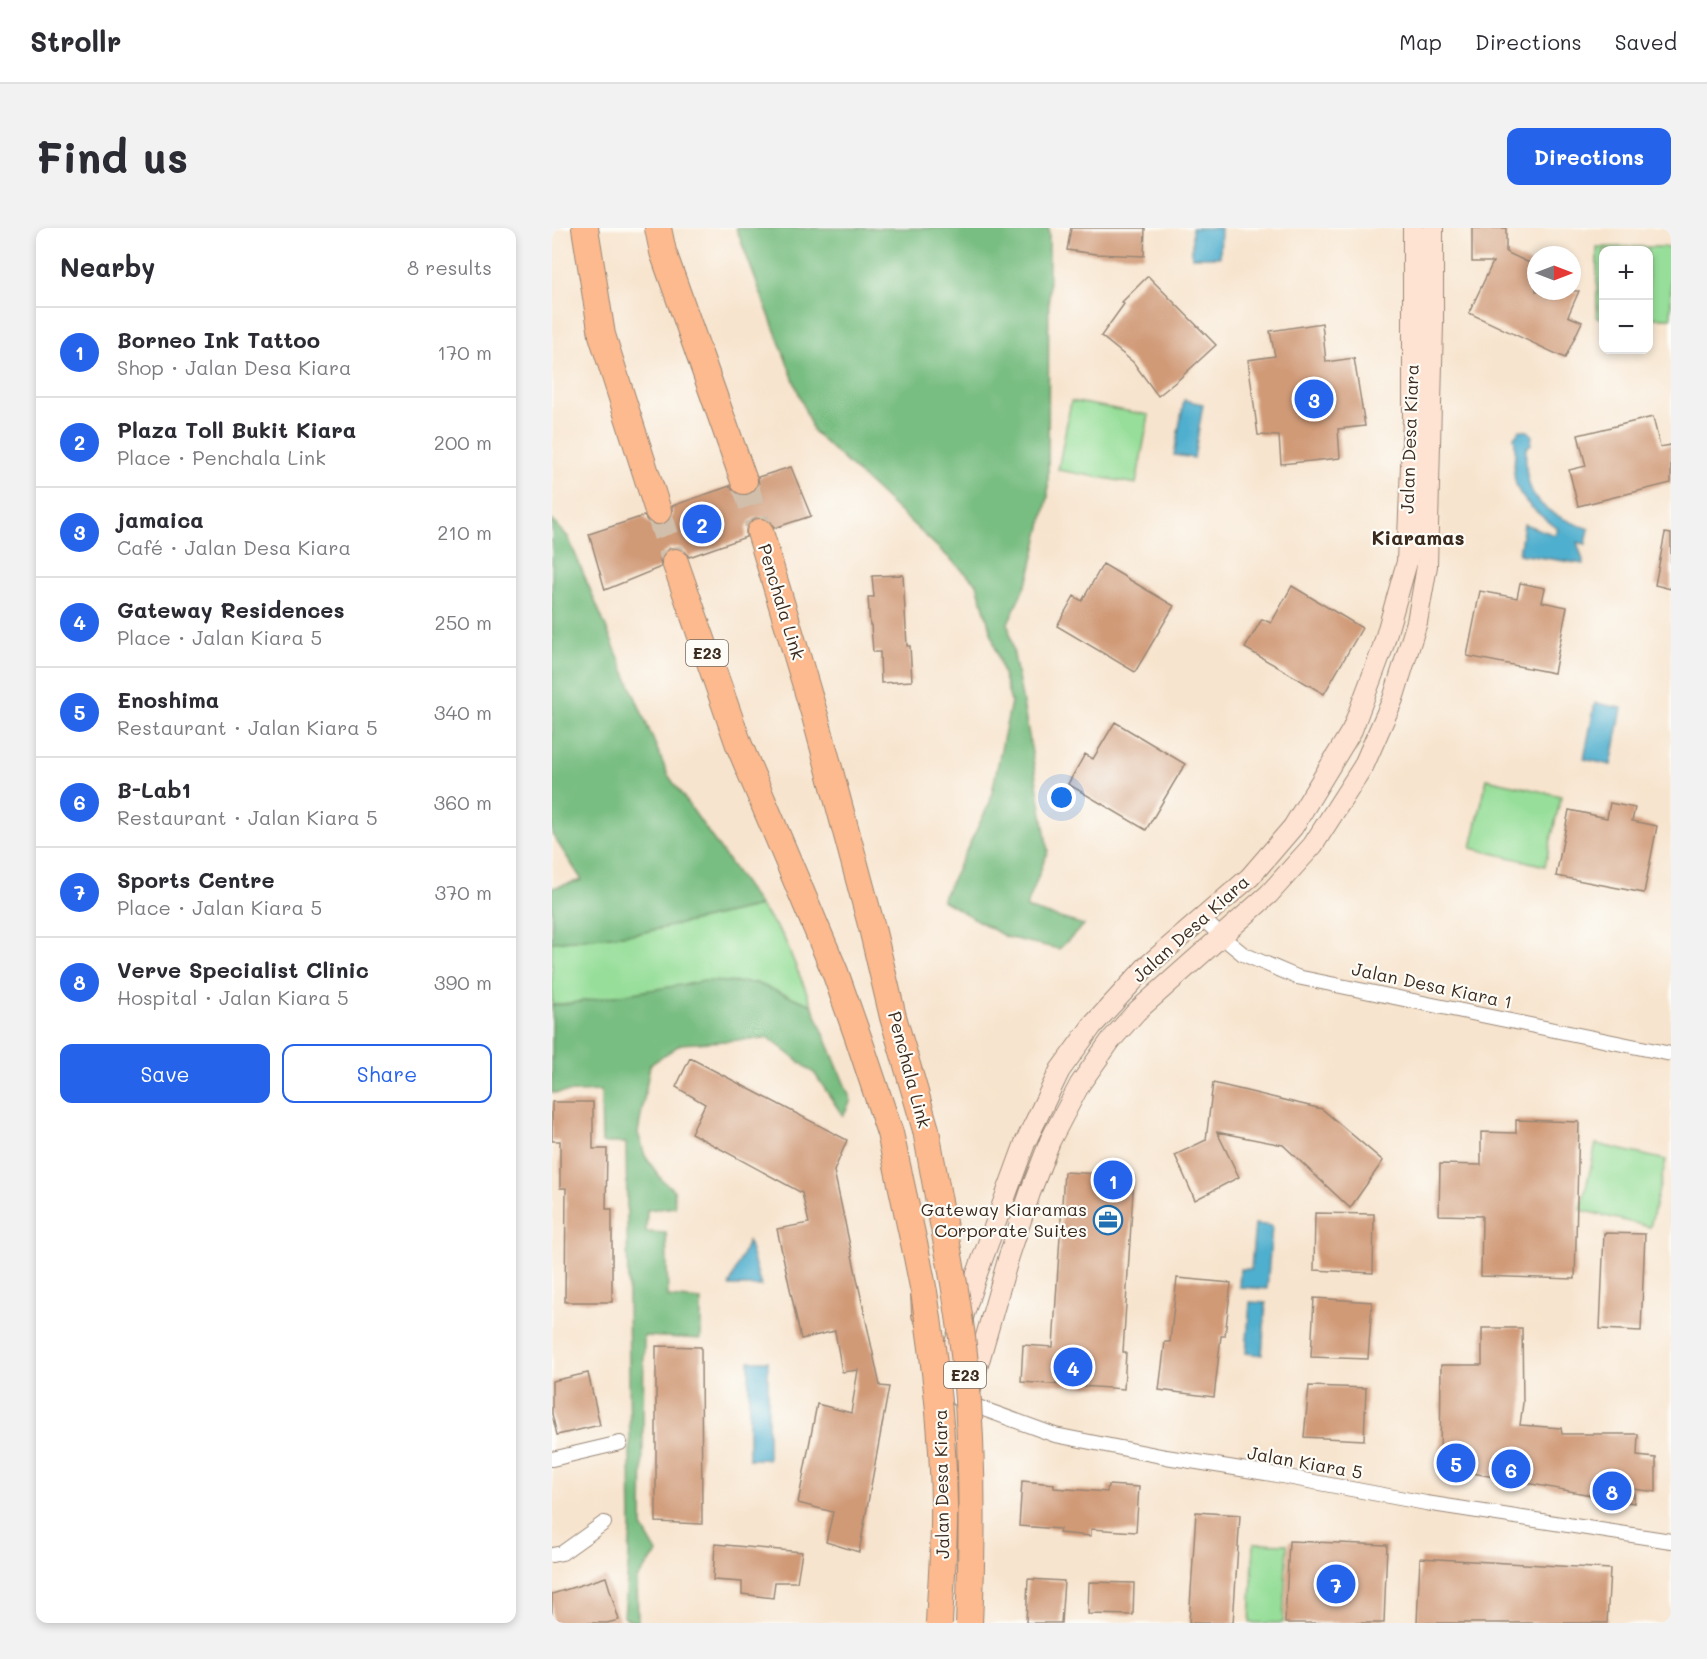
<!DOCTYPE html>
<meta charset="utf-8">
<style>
:root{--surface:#fff;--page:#f2f2f3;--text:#2b2b33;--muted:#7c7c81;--line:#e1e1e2;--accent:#2563eb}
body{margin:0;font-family:Mali,sans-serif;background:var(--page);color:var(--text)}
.controls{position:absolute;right:18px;top:18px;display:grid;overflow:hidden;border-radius:12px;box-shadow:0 3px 9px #0003}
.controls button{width:54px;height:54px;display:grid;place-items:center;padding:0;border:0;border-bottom:2px solid var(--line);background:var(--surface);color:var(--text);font:30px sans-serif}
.compass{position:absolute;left:975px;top:18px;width:54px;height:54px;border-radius:50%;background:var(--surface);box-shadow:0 3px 9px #0003;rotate:90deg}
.you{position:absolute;left:510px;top:570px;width:21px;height:21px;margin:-15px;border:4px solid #fff;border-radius:50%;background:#1a73e8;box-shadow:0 0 0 9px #1a73e833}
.badge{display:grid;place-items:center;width:39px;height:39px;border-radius:50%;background:var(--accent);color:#fff;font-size:20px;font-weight:700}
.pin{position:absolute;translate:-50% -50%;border:3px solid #fff;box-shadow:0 2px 6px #0006}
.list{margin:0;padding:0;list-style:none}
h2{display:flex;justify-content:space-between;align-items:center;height:78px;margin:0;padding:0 24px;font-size:26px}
h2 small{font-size:20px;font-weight:400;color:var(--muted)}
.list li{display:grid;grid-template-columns:39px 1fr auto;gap:18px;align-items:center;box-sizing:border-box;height:90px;padding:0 24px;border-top:2px solid var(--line)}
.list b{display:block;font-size:22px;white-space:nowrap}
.list p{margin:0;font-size:20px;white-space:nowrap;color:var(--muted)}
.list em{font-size:20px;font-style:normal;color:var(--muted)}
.actions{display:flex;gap:12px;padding:18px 24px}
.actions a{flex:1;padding:14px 0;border:2px solid var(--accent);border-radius:12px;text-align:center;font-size:21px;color:var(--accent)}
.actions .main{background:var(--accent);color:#fff}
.map{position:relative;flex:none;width:1119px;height:1395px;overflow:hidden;border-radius:12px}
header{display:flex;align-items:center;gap:36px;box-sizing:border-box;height:84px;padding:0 30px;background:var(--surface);border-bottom:2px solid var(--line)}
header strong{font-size:28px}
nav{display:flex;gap:33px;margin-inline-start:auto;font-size:21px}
.intro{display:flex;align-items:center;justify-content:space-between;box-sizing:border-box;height:144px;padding:0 36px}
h1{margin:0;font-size:42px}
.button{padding:15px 27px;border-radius:12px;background:var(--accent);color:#fff;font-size:21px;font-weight:700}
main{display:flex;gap:36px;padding:0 36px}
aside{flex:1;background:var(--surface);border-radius:12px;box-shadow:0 3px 9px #0003}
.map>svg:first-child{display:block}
</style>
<header>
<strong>Strollr</strong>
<nav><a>Map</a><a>Directions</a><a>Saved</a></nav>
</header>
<div class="intro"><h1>Find us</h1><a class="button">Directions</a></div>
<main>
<aside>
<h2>Nearby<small>8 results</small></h2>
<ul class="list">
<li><span class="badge">1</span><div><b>Borneo Ink Tattoo</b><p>Shop · Jalan Desa Kiara</p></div><em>170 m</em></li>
<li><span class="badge">2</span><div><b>Plaza Toll Bukit Kiara</b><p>Place · Penchala Link</p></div><em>200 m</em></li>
<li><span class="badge">3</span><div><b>jamaica</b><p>Café · Jalan Desa Kiara</p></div><em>210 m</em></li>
<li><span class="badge">4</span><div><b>Gateway Residences</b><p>Place · Jalan Kiara 5</p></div><em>250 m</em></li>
<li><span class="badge">5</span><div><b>Enoshima</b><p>Restaurant · Jalan Kiara 5</p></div><em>340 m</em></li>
<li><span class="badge">6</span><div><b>B-Lab1</b><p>Restaurant · Jalan Kiara 5</p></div><em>360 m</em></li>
<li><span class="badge">7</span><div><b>Sports Centre</b><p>Place · Jalan Kiara 5</p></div><em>370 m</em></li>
<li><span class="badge">8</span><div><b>Verve Specialist Clinic</b><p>Hospital · Jalan Kiara 5</p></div><em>390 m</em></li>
</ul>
<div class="actions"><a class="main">Save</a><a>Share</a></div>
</aside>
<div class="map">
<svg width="1119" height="1395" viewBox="0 0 1119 1395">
<rect width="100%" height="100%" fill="#fdfcf7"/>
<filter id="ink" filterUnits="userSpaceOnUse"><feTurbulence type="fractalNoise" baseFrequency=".0167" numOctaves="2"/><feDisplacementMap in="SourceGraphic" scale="12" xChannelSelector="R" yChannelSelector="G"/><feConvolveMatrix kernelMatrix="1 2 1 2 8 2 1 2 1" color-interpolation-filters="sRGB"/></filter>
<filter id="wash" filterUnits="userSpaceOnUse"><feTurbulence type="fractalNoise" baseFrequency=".008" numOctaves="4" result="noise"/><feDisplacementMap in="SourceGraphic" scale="24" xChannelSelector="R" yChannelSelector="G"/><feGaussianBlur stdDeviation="1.35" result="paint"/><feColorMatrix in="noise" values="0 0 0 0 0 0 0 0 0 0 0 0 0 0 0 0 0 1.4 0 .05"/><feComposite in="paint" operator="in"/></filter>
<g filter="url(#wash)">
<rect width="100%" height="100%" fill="#f7e4ce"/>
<!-- green -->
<path fill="#96de99" stroke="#68845c" stroke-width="1.5" d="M1045,19h74v71h-22l-1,-68h-44l-1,68h-6z
M519,173l78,14 -13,69 -78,-14z
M935,551l74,17 -16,70 -74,-18z
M208,678l23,30 29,69 -56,-22 -204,22v-63l88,-9z
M1044,916l70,16 -16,67 -69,-17z
M702,1315l33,1 -4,79h-33z"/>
<!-- forest -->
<path fill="#78bd81" stroke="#5a7450" stroke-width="1.5" d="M184,0h313l-1,269 -19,80 -21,46 22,118 18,110 -22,57 58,17 -25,24 -53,-12 -64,-37 48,-98 21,-100 -34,-118 -164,-153z
M0,292l16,17 100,238 92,131 -120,27 -88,9v-54l30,-8 -30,-46z
M153,753l51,2 56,22 39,95 -8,16 -28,-42 -46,-36 -88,6 -31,21 -12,68 7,23 17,24 12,10 1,17 -28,3 -1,22 20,1 2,64 33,3v39l-57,-3 -2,191 15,26 -20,26 1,44h-1l-13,-6 7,-88 -5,-386h-24l-1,-52 -49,2v-88l14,-1z"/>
<!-- water -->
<path fill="#4fafce" stroke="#456c76" stroke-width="1.5" d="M640,0h29l-1,29h-28z
M632,172l19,4 -9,54 -20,-3z
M968,202l8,1 4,4 -1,9 -5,4c-3,53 17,64 63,81l-3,15 -9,-2 7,22 -65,-10 5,-30 31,11 3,-6c-20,-16 -45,-31 -44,-59 0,-12 3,-21 0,-33z
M1043,475l27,5 -11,57 -27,-6z
M703,996l17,2 -5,63 -28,-2 1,-18h11z
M196,1013l13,45h-32z
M698,1074l16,1 -4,52 -16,-2z
M197,1133h19v98h-19z"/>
<g id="blocks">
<!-- building -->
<path fill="#d09a77" d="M519,0h74l-1,28 -48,-2 -29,-4z
M920,0h34v24l30,14v25h43l-11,25 14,6 -17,36 -96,-45 24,-51h-21z
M596,48l68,69 -38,35 -20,16 -25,-34 -32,-26 23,-32 -2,-2z
M770,95l4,39 28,-4 11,68 -27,3 2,29 -59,6 -2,-28 -21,-1 -10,-75 27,-4 -5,-25z
M1101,189l7,30 11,-2v38l-93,23 -9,-36 17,-4 -8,-31z
M239,239l20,49 -37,12 -3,-6 -7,-4h-9l-5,3 -4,7v9l-57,20 -4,-6 -7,-4 -8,1 -6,4 -4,7 1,8 -56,23 -16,-56 55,-18 4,6 6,3h9l6,-4 3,-6v-9l58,-20 5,7 6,3 7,-1 8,-5 3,-6 -1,-7z
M1113,305l6,1v55l-16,-4z
M551,336l71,42 -39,66 -78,-46 17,-30 8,5z
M351,347l4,71h3l2,35 -31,2 -1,-31h-7l-2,-27h-1l-2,-28h6l-2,-21z
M968,355l25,5 -3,14 25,5 -13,66 -87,-17 13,-65 37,7z
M740,358l70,42 -38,66 -79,-46 17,-29 9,4z
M563,494l70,42 -39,66 -78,-46 17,-30 8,5z
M1058,575l25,5 -3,13 25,5 -13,67 -88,-17 13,-66 38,8z
M138,830l157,82 -13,31 46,215 9,1 -30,165 -33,-10 7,-30 -35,-9 19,-99 34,9 7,-43 -16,2 -7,-41 -34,8 -24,-110 32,-6 -7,-30 -111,-60 14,-29 -29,-17z
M661,855l109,26 61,52 -33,47 -67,-63 -66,-13 22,45 -44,23 -20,-45 31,-15z
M0,874h41v47h14l-1,60h6v93h-47l1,-114h-6v-47h-8z
M964,892l63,2 -4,157 -94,-3 1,-60 -43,-1 1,-51 41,1v-33l35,1z
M512,944l70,4 -11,176h3l-2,37 -103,-7 2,-37 30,2z
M763,985l59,1 -1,59 -59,-3z
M1052,1005l41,1 -4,97 -41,-2z
M625,1050l54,5 -6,53h-4l-7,61 -55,-7 6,-48h5z
M762,1070l58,4 -4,57 -57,-2z
M930,1100h40l1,75 -3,22 41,3 1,6h76l-1,22 19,2v34l-22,-3v14l-194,-36 1,-102h41z
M104,1118l45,1 1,177 -46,-2z
M36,1145l12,52 -43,10 -5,-21v-33z
M757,1158l57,2 -2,52 -60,-3z
M470,1253l32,3v4l53,4 1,-7 31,2 -3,45 -45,-3v7l-32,-3 1,-4 -41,-3z
M644,1284l44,3 -7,108h-44z
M737,1313l98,4 -3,78h-99z
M163,1316l87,8 -5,30h-22l-2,16 -31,-4v-12l-29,-2z
M868,1330l190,11 -3,54h-190z
M54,1349l13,43 -12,3h-55v-29z
M476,1351l36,2 -3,42h-35z
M537,1354l45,1 -1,32 -45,-1z"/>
</g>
</g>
<g filter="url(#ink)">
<use href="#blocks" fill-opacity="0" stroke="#998776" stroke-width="1.5"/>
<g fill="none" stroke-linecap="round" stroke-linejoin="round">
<!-- highway-tunnel -->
<path stroke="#d1bfab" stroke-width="26" stroke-dasharray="26 13" stroke-linecap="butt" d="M192,253l16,51
M106,283l17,51"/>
<!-- street casing -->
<g stroke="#998776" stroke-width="16">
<path id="street" d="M650,690l20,19 21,17 54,23 374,77
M388,1162l27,13 88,32 111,22 100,16 160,30 245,38
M0,1231l68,-16
M0,1327l10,-2 42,-30"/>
</g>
<!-- secondary casing -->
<g stroke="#998776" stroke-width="22">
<path id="secondary" d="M419,1161l38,-133 21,-63 20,-52 30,-57 31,-44 26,-29 132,-117 44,-49 50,-78 30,-68 24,-77 10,-56 6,-243v-95
M388,1163l35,-112 50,-136 35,-73 32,-44 55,-60 103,-89 43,-50 59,-97 30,-80 25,-88 6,-144v-190"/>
</g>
<!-- highway casing -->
<g stroke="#998776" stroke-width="28">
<path id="highway" d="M33,0l17,107 56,176
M106,0l5,24 81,229
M208,304l55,184 57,212 21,89 33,113
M123,334l64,183 96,227 23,65 32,96 27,124 7,35 1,22"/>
</g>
<!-- street -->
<use href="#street" stroke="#fff" stroke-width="14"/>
<!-- secondary -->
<use href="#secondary" stroke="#fee3d2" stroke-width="20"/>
<!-- highway -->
<use href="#highway" stroke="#fcba8e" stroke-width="26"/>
<!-- highway-bridge casing -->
<g stroke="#998776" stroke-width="28" stroke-linecap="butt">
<path id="highway-bridge" d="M374,902c13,77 31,155 39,233 8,87 8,174 4,260
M372,1064c11,70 19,140 20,211 1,40 -3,80 -5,120"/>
</g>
<!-- highway-bridge -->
<use href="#highway-bridge" stroke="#fcba8e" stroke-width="26"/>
</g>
</g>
<!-- icons -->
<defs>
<g id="office-ring" transform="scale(1.5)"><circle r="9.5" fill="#fdfcf7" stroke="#1f6fb2" stroke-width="1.5"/><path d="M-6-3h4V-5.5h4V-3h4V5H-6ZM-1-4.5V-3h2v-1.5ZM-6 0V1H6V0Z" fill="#1f6fb2"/></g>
</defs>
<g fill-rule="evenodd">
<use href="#office-ring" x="556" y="992"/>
</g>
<g text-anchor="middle" stroke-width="4.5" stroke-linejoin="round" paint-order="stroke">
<!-- shield labels -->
<g fill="#fdfcf7" stroke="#75695f" stroke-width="1.5">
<rect x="134" y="412" width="42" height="26" rx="4.5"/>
<rect x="392" y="1134" width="42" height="26" rx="4.5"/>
</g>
<g font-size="16" font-weight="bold" fill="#3b2a1e">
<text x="155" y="431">E23</text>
<text x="413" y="1153">E23</text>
</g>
<!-- street labels -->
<g font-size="18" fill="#3b2a1e" stroke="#fdfcf7">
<text transform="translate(858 211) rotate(-88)" y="6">Jalan Desa Kiara</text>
<text transform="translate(229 374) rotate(73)" y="6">Penchala Link</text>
<text transform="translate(639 701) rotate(-42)" y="6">Jalan Desa Kiara</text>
<text transform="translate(880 758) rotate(12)" y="6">Jalan Desa Kiara 1</text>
<text transform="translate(357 842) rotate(75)" y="6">Penchala Link</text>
<text transform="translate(753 1235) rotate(10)" y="6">Jalan Kiara 5</text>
<text transform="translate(390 1256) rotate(-91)" y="6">Jalan Desa Kiara</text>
</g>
<!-- poi labels -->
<g font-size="18" fill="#3b2a1e" stroke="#fdfcf7" text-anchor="end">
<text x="535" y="988">Gateway Kiaramas<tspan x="535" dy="21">Corporate Suites</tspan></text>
</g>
<!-- neighbourhood labels -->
<g font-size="20" font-weight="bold" fill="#3b2a1e" stroke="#fdfcf7">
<text x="866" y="317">Kiaramas</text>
</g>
</g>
</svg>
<div class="controls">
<button>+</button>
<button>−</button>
</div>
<svg class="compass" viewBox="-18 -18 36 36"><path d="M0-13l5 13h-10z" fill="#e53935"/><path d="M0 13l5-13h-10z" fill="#7c7c81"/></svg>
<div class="you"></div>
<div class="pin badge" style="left:561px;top:952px">1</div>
<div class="pin badge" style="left:150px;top:296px">2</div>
<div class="pin badge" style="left:762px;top:171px">3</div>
<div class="pin badge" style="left:521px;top:1139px">4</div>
<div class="pin badge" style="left:904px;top:1235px">5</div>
<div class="pin badge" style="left:959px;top:1241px">6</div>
<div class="pin badge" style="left:784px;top:1356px">7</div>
<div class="pin badge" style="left:1060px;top:1263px">8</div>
</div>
</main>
